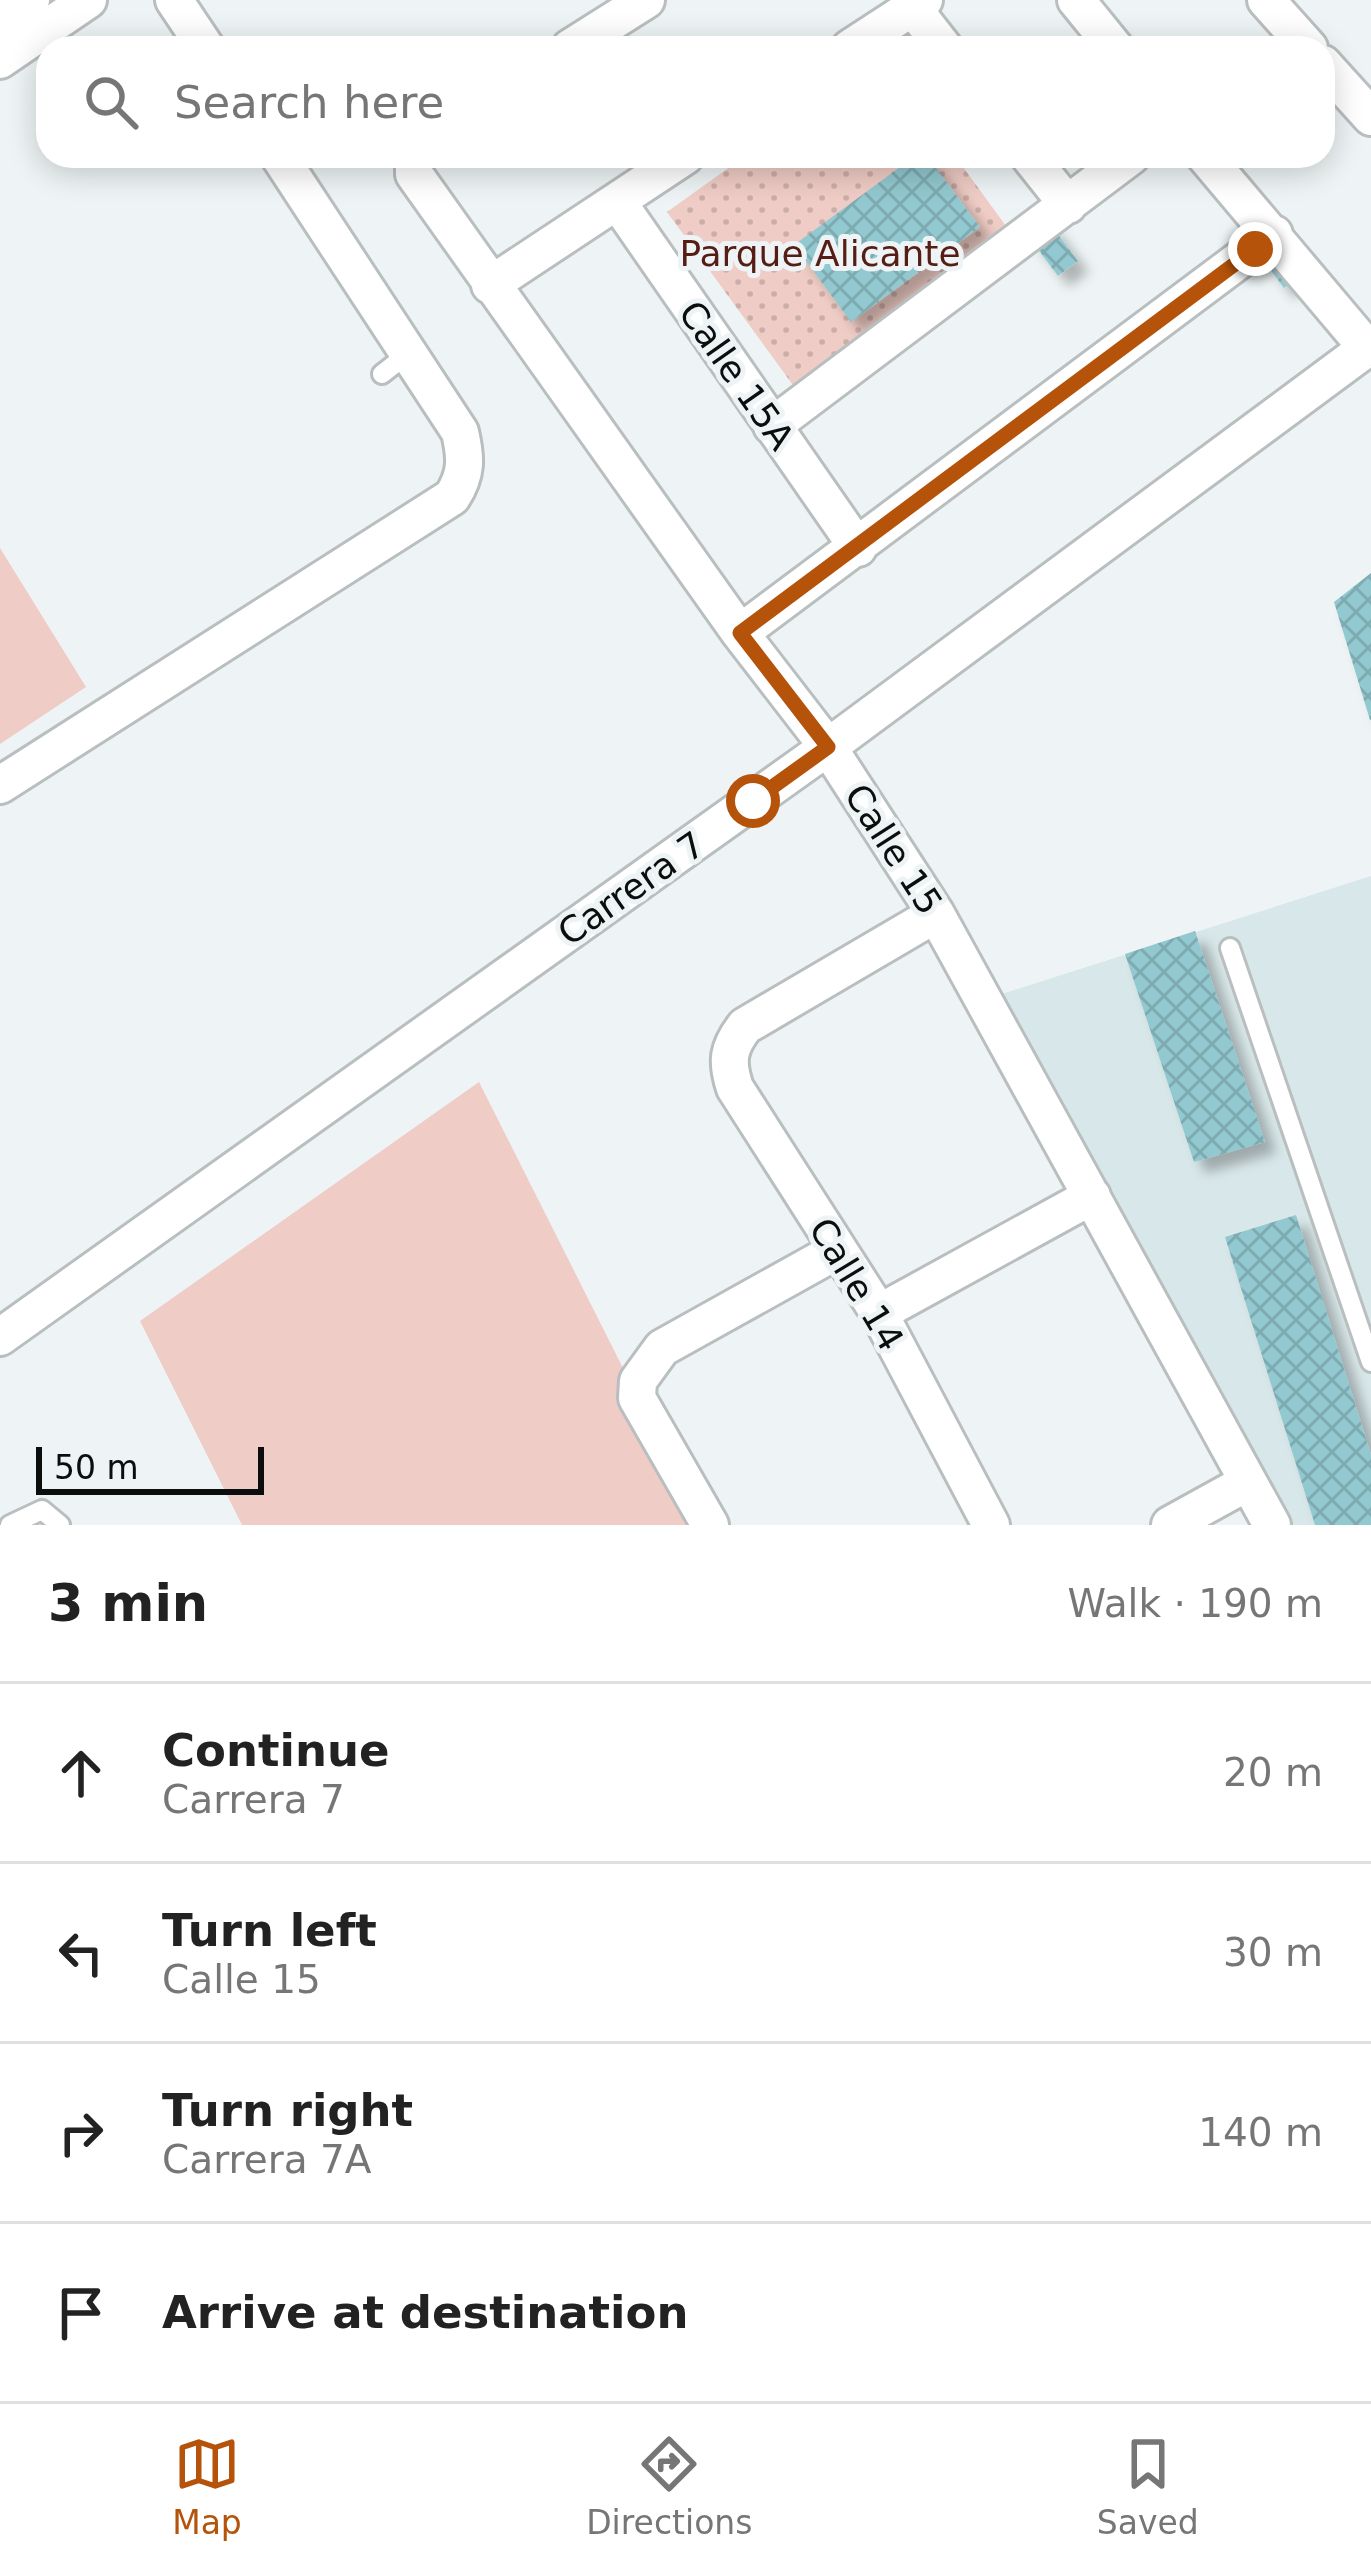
<!DOCTYPE html>
<meta charset="utf-8">
<style>
:root{--surface:#fff;--page:#f6f6f6;--text:#222;--muted:#767676;--line:#e0e0e0;--accent:#b45309}
body{margin:0;font-family:"DejaVu Sans",sans-serif;background:var(--page);color:var(--text)}
.scale{position:absolute;left:36px;bottom:30px;width:228px;box-sizing:border-box;padding-left:12px;border:6px solid #0c0e0e;border-top:0;font-size:33px;line-height:42px;white-space:nowrap;color:#0c0e0e;-webkit-text-stroke:9px #eef4f5;paint-order:stroke}
.stop{position:absolute;width:36px;height:36px;margin:-27px;border:9px solid #b45309;border-radius:50%;background:#fff}
.stop.end{background:#b45309;border-color:#fff;box-shadow:0 3px 12px #0008}
.list{margin:0;padding:0;list-style:none}
h2{display:flex;justify-content:space-between;align-items:center;height:156px;margin:0;padding:0 48px;font-size:51px}
h2 small{font-size:39px;font-weight:400;color:var(--muted)}
.list li{display:grid;grid-template-columns:78px 1fr auto;gap:36px;align-items:center;box-sizing:border-box;height:180px;padding:0 48px;border-top:3px solid var(--line)}
.list b{display:block;font-size:45px;white-space:nowrap}
.list p{margin:0;font-size:39px;white-space:nowrap;color:var(--muted)}
.list em{font-size:39px;font-style:normal;color:var(--muted)}
.icon{flex:none;width:66px;height:66px;fill:none;stroke:currentColor;stroke-width:2;stroke-linecap:round;stroke-linejoin:round}
.map{position:relative;flex:none;width:1371px;height:1525px;overflow:hidden}
.search{position:absolute;background:var(--surface);box-shadow:0 6px 30px #0003;left:36px;right:36px;top:36px;height:132px;display:flex;align-items:center;gap:30px;box-sizing:border-box;padding:0 42px;border-radius:36px;color:var(--muted);font-size:45px}
.sheet{height:876px;background:var(--surface)}
nav{display:flex;justify-content:space-around;align-items:center;box-sizing:border-box;height:168px;border-top:3px solid var(--line);background:var(--surface);font-size:33px;color:var(--muted)}
nav a{display:grid;justify-items:center;gap:6px}
nav .on{color:var(--accent)}
.map>svg:first-child{display:block}
</style>
<div class="map">
<svg width="1371" height="1525" viewBox="0 0 1371 1525">
<defs>
<pattern id="park-dots" width="8" height="8" patternUnits="userSpaceOnUse" patternTransform="scale(3)"><rect width="8" height="8" fill="#efccc5"/><path d="M2 2h.1M6 6h.1" fill="none" stroke="#ccaea8" stroke-width="1.8" stroke-linecap="round"/></pattern>
<pattern id="building-cross-hatch" width="8" height="8" patternUnits="userSpaceOnUse" patternTransform="scale(3)"><rect width="8" height="8" fill="#92c8cf"/><path d="M0 0l8 8M0 8l8-8" fill="none" stroke="#7dabb1"/></pattern>
<filter id="shadow"><feDropShadow dx="11" dy="11" stdDeviation="6" flood-color="#0004"/></filter>
</defs>
<rect width="100%" height="100%" fill="#eef4f5"/>
<!-- built -->
<path fill="#d8e7e9" d="M1371,876v649h-89l-296,-526z"/>
<!-- green -->
<path fill="#efccc5" d="M0,548l86,139 -86,57z
M479,1082l223,443h-460l-102,-204z"/>
<!-- park -->
<path fill="url(#park-dots)" d="M745,156h210l59,81 -216,155 -131,-180z"/>
<!-- building -->
<path fill="url(#building-cross-hatch)" filter="url(#shadow)" d="M915,156h12l53,71 -129,95 -57,-77z
M1048,221l30,40 -20,15 -30,-40z
M1255,249l49,23 -20,16z
M1371,573v147h-1l-36,-118z
M1195,931l70,211 -71,20 -69,-208z
M1296,1215l75,240v70h-56l-90,-288z"/>
<g fill="none" stroke-linecap="round" stroke-linejoin="round">
<!-- lane casing -->
<g stroke="#b9bebf" stroke-width="24">
<path id="lane" d="M382,374l28,-22
M1230,948l141,414
M10,1525l32,-15 18,15"/>
</g>
<!-- street casing -->
<g stroke="#b9bebf" stroke-width="42">
<path id="street" d="M174,0l32,48
M1076,0l39,48
M1266,0l43,48
M912,7l32,41
M0,22l31,-22
M570,48l76,-48
M850,48l74,-48
M0,60l88,-60
M1323,64l48,53
M414,156v18l326,459 88,114 108,167 336,611
M1029,156l39,49
M1205,156l162,192
M617,201l241,347
M490,285l195,-129
M772,426l359,-270
M740,633l534,-399
M0,785l452,-288c15,-23 14,-39 8,-65l-181,-276
M936,914l-191,112c-17,22 -19,35 -10,62l144,225 112,212
M879,1313l213,-117
M0,1337l828,-590 543,-402
M710,1525l-73,-127 1,-17 24,-33 176,-98
M1170,1525l78,-43"/>
</g>
<!-- lane -->
<use href="#lane" stroke="#fff" stroke-width="18"/>
<!-- street -->
<use href="#street" stroke="#fff" stroke-width="36"/>
</g>
<g fill="none" stroke-linecap="round" stroke-linejoin="round">
<!-- route -->
<path stroke="#b45309" stroke-width="15" d="M753,801l75,-54 -88,-114 515,-384"/>
</g>
<g text-anchor="middle" stroke-width="10" stroke-linejoin="round" paint-order="stroke">
<!-- park labels -->
<g font-size="36" fill="#561d14" stroke="#eef4f5">
<text x="820" y="266">Parque Alicante</text>
</g>
<!-- street labels -->
<g font-size="36" fill="#0c0e0e" stroke="#eef4f5">
<text transform="translate(737 375) rotate(55)" y="13">Calle 15A</text>
<text transform="translate(894 849) rotate(57)" y="13">Calle 15</text>
<text transform="translate(631 888) rotate(-35)" y="13">Carrera 7</text>
<text transform="translate(857 1284) rotate(59)" y="13">Calle 14</text>
</g>
</g>
</svg>
<div class="scale">50 m</div>
<div class="stop" style="left:753px;top:801px"></div>
<div class="stop end" style="left:1255px;top:249px"></div>
<div class="search"><svg class="icon" aria-label="search" viewBox="0 0 24 24"><circle cx="10" cy="10" r="6"/><path d="M15 15l6 6"/></svg>Search here</div>
</div>
<section class="sheet">
<h2>3 min<small>Walk · 190 m</small></h2>
<ul class="list">
<li><svg class="icon" aria-label="ahead" viewBox="0 0 24 24"><path d="M12 20V5M6 11l6-6 6 6"/></svg><div><b>Continue</b><p>Carrera 7</p></div><em>20 m</em></li>
<li><svg class="icon" aria-label="left" viewBox="0 0 24 24"><path d="M17 20v-9H6M10 6l-5 5 5 5"/></svg><div><b>Turn left</b><p>Calle 15</p></div><em>30 m</em></li>
<li><svg class="icon" aria-label="right" viewBox="0 0 24 24"><path d="M7 20v-9h11M14 6l5 5-5 5"/></svg><div><b>Turn right</b><p>Carrera 7A</p></div><em>140 m</em></li>
<li><svg class="icon" aria-label="arrive" viewBox="0 0 24 24"><path d="M6 21V4h12l-3 4 3 4H6"/></svg><div><b>Arrive at destination</b></div></li>
</ul>
</section>
<nav>
<a class="on"><svg class="icon" aria-label="map" viewBox="0 0 24 24"><path d="M3 6l6-2 6 2 6-2v14l-6 2-6-2-6 2zM9 4v14M15 6v14"/></svg>Map</a>
<a><svg class="icon" aria-label="directions" viewBox="0 0 24 24"><path d="M12 3l9 9-9 9-9-9zM9 14v-3h6M13 9l2 2-2 2"/></svg>Directions</a>
<a><svg class="icon" aria-label="saved" viewBox="0 0 24 24"><path d="M7 4h10v16l-5-4-5 4z"/></svg>Saved</a>
</nav>
